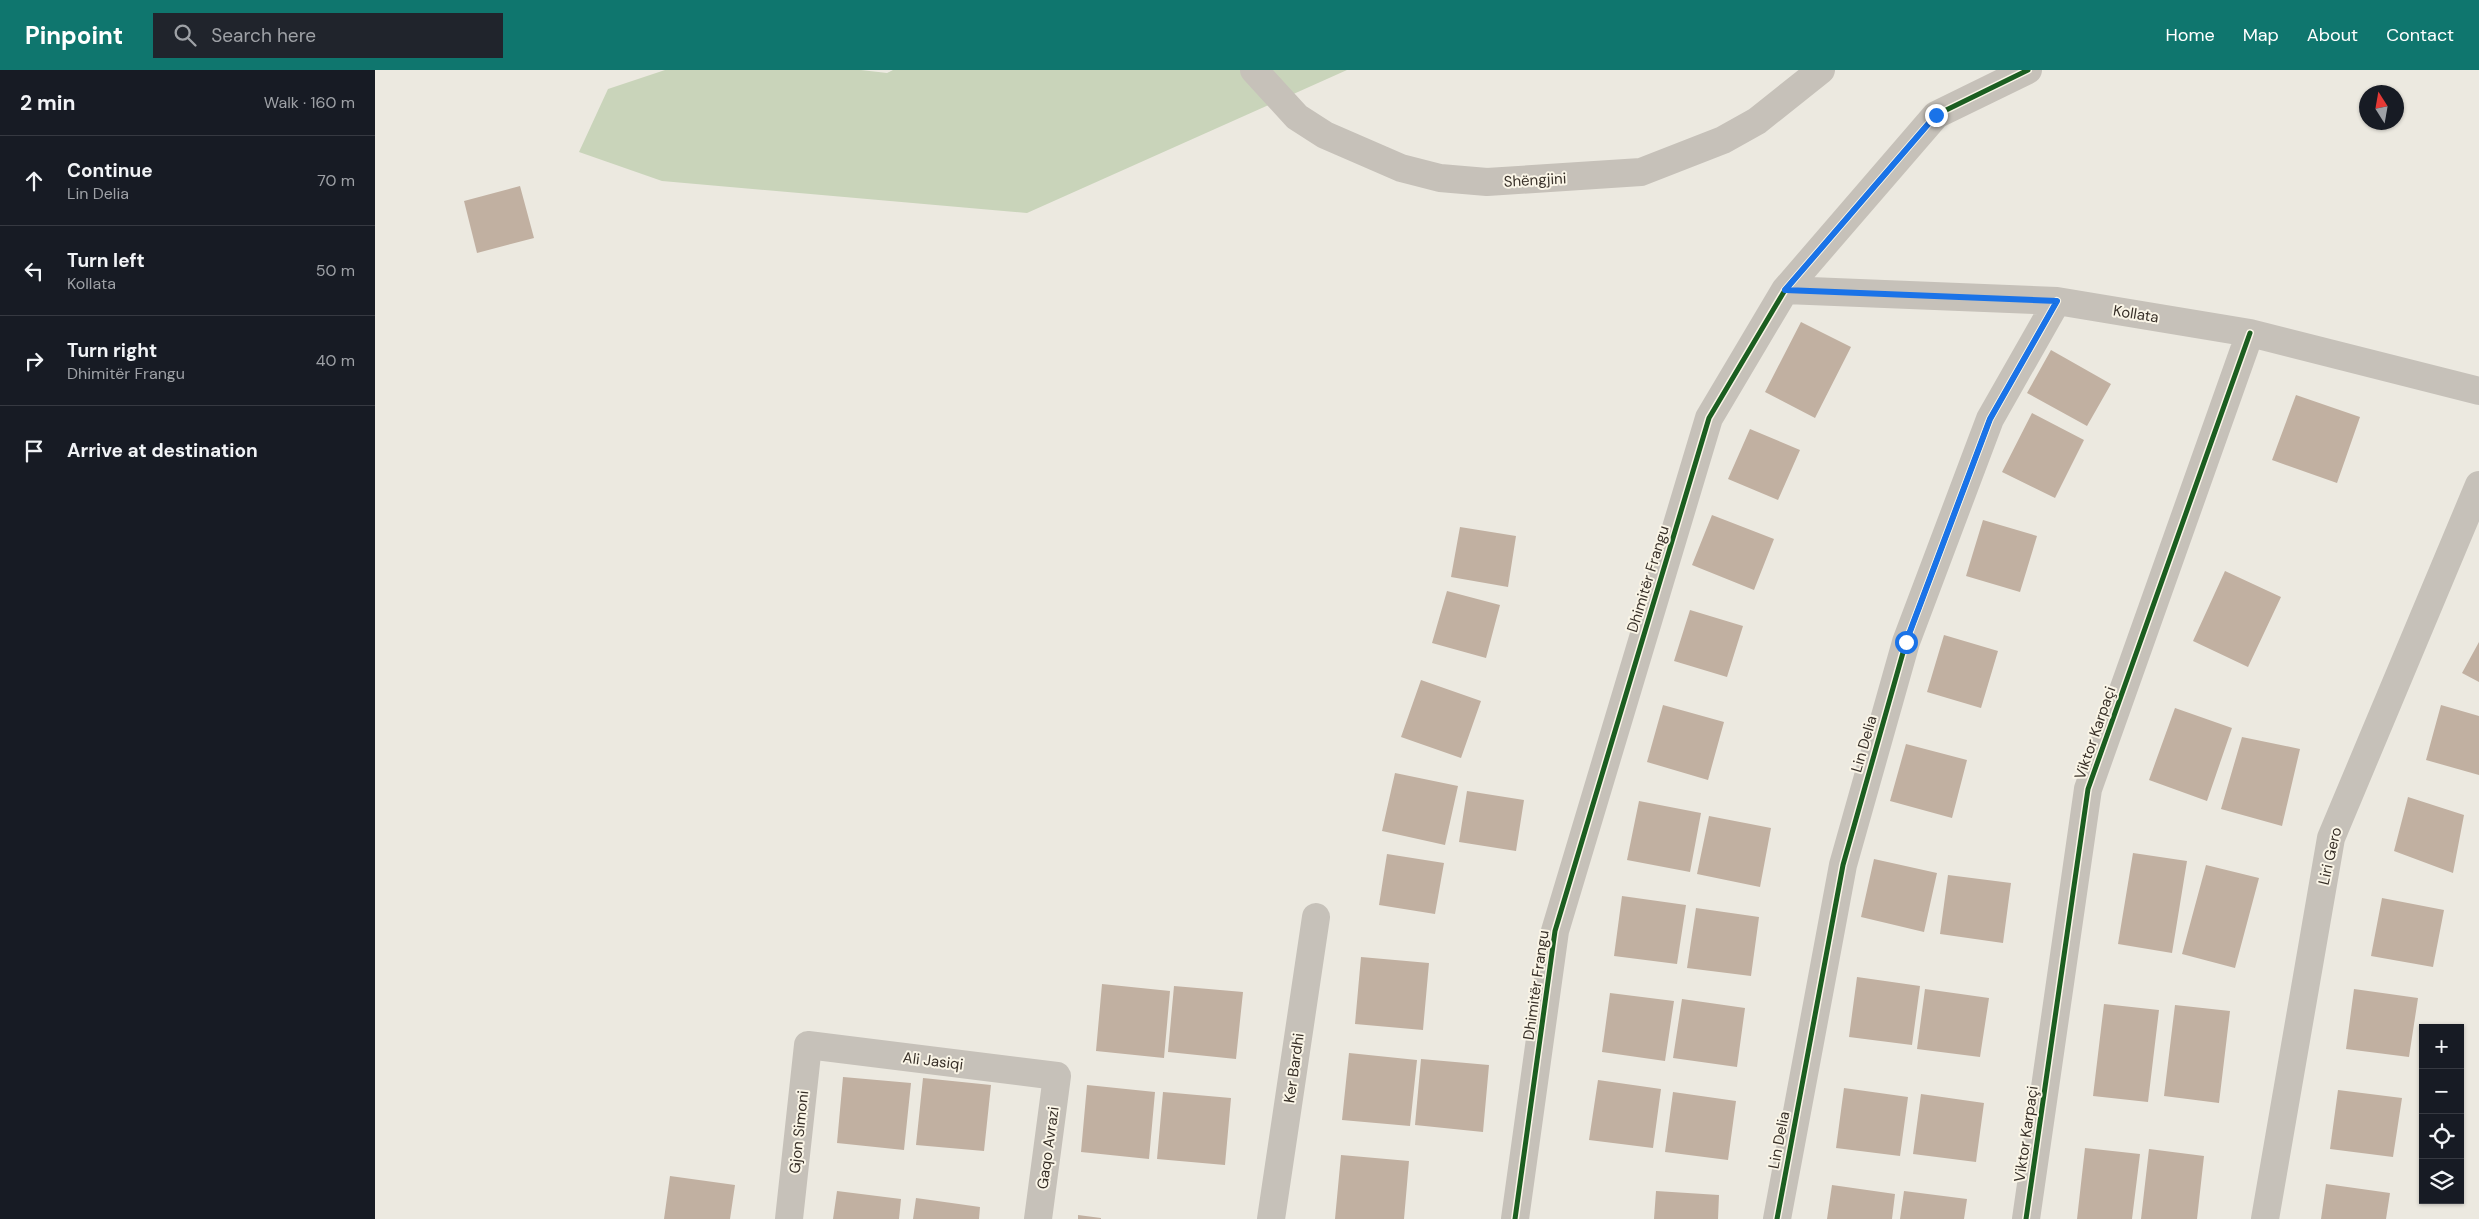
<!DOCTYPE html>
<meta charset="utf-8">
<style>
:root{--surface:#171b24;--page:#20242c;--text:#f1f3f6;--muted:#9ea1a6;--line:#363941;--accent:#0f766e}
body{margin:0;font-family:"DM Sans",sans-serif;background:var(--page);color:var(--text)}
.controls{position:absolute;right:15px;bottom:15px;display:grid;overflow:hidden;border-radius:0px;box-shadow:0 1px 4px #0004}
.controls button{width:45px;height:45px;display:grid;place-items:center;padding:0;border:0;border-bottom:1px solid var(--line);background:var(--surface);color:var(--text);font:25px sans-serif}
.compass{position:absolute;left:1984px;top:15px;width:45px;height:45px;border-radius:50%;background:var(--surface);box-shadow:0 1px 4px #0004;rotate:349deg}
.stop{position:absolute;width:15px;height:15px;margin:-11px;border:4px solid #1a73e8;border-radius:50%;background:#fff}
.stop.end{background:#1a73e8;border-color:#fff;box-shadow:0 1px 5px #0008}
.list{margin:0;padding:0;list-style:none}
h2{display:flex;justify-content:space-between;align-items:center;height:65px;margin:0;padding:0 20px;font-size:21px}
h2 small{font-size:16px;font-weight:400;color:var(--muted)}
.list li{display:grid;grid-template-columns:32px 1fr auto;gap:15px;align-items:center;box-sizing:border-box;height:90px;padding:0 20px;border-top:1px solid var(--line)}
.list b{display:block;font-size:19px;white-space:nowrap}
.list p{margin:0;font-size:16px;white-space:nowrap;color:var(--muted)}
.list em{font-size:16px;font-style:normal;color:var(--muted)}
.icon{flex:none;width:28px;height:28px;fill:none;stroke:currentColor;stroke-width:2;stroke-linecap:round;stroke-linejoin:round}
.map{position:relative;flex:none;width:2104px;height:1149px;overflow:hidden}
header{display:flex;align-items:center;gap:30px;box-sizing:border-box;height:70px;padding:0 25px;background:var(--accent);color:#fff}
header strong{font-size:24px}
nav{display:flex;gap:28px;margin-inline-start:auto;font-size:18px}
.search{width:350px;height:45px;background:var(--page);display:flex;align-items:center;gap:12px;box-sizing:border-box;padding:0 18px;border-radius:0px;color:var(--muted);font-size:19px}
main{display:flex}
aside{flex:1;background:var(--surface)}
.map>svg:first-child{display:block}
</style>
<header>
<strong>Pinpoint</strong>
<div class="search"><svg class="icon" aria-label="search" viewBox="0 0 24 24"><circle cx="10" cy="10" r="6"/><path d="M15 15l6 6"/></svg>Search here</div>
<nav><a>Home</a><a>Map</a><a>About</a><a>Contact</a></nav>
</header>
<main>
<aside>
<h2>2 min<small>Walk · 160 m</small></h2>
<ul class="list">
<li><svg class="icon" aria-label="ahead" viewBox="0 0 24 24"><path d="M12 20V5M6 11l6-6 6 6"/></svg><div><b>Continue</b><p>Lin Delia</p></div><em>70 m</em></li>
<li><svg class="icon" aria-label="left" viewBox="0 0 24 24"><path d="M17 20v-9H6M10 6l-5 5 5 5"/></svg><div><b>Turn left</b><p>Kollata</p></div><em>50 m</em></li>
<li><svg class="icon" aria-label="right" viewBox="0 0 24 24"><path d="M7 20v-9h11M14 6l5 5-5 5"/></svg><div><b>Turn right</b><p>Dhimitër Frangu</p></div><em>40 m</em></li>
<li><svg class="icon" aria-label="arrive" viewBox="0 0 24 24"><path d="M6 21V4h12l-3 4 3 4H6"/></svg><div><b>Arrive at destination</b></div></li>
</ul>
</aside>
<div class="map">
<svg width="2104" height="1149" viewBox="0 0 2104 1149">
<rect width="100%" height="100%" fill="#ece9e0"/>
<!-- green -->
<path fill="#c9d4ba" d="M290,0h196l26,3 6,-3h454l-320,143 -365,-32 -83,-29 29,-63z"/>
<!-- building -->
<path fill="#c1b0a1" d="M145,116l14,52 -57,15 -13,-52z
M1426,252l50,25 -36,71 -50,-26z
M1676,280l60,34 -24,42 -60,-33z
M1921,325l64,22 -23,66 -65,-23z
M1657,343l52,27 -29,58 -53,-26z
M1375,359l50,21 -22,50 -50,-21z
M1337,445l62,24 -20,51 -62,-25z
M1608,450l54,16 -17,56 -54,-16z
M1085,457l56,9 -8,51 -57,-10z
M1850,501l56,26 -33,70 -55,-26z
M1072,521l53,14 -14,53 -54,-15z
M1315,540l53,16 -16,51 -53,-16z
M1569,565l54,16 -17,57 -54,-16z
M2104,572v40l-17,-9z
M1046,610l60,21 -20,57 -60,-21z
M1288,635l61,17 -16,58 -61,-18z
M2066,635l38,11v59l-53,-15z
M1800,638l57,20 -25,73 -58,-21z
M1867,667l58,12 -18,77 -61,-17z
M1531,674l61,16 -15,58 -62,-17z
M1020,703l63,13 -13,59 -63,-14z
M1092,721l57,9 -8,51 -57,-9z
M2033,727l56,18 -11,58 -59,-22z
M1264,731l62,12 -11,59 -63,-12z
M1334,746l62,12 -11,59 -63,-13z
M1758,783l54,8 -15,92 -54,-9z
M1012,784l57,9 -9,51 -56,-9z
M1499,789l63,14 -13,59 -63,-15z
M1831,795l53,13 -24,90 -53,-14z
M1573,805l63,8 -8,60 -63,-9z
M1247,826l64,9 -9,59 -63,-8z
M2007,828l62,12 -11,57 -62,-11z
M1321,838l63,9 -8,59 -64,-8z
M986,887l68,6 -6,67 -68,-6z
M1482,907l63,9 -8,59 -63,-8z
M727,914l68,7 -6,67 -68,-7z
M799,916l69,6 -7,67 -68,-7z
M1550,919l64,9 -9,59 -63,-8z
M1979,919l64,9 -9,59 -63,-8z
M1235,923l64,8 -9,60 -63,-9z
M1307,929l63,9 -8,59 -64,-9z
M1729,934l55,6 -11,92 -55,-6z
M1800,935l55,6 -11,92 -55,-7z
M974,983l68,7 -7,66 -68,-6z
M1046,989l68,6 -6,67 -68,-7z
M468,1007l68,6 -7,67 -67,-7z
M548,1008l68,7 -7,66 -68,-6z
M1223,1010l63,9 -8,59 -64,-8z
M712,1015l68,7 -6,67 -68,-7z
M1469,1018l64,9 -8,59 -64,-8z
M1963,1020l64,8 -9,59 -63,-8z
M788,1022l68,6 -6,67 -68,-6z
M1298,1022l63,9 -8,59 -63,-8z
M1546,1024l63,9 -8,59 -63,-8z
M1710,1078l55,6 -8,65h-55z
M1774,1079l55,7 -7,63h-56z
M966,1085l68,6 -5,58h-69z
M295,1106l65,9 -5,34h-66z
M1951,1114l64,9 -4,26h-65z
M1457,1115l63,9 -3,25h-65z
M462,1121l64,8 -2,20h-66z
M1281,1121l63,4 -1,24h-64z
M1529,1121l63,8 -3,20h-64z
M541,1128l64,9 -1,12h-66z
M703,1145l23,3v1h-23z"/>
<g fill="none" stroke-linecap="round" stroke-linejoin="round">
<!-- minor -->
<path stroke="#c6c1b9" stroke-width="28" d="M879,0l43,47 28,18 76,33 39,10 47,4 154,-10 82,-32 34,-19 64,-51
M1410,220l272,11 193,32 229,58
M414,1149l19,-174 249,31 -19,143
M896,1149l45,-302
M1140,1149l40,-288 154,-513 76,-128 151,-175 92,-45
M1402,1149l66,-354 63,-223 84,-223 67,-118
M1651,1149l62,-430 162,-456
M1890,1149l66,-381 148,-353"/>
<!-- cycleway casing -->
<g stroke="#faf5e7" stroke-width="8">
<path id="cycleway" d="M1140,1149l40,-288 154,-513 76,-128 151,-175 92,-45
M1402,1149l66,-354 63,-223 84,-223 67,-118
M1651,1149l62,-430 162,-456"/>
</g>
<!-- cycleway -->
<use href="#cycleway" stroke="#1b5e20" stroke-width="5"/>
</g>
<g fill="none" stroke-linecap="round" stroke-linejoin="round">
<!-- route -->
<path stroke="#1a73e8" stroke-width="6" d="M1531,572l84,-223 67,-118 -272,-11 151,-175"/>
</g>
<g text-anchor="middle" stroke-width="4" stroke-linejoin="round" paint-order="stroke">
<!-- street labels -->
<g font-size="15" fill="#372f27" stroke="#faf5e7">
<text transform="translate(1160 110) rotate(-3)" y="5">Shëngjini</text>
<text transform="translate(1761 244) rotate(9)" y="5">Kollata</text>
<text transform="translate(1273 509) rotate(-73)" y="5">Dhimitër Frangu</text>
<text transform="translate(1720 663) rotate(-71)" y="5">Viktor Karpaçi</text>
<text transform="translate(1489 674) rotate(-74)" y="5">Lin Delia</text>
<text transform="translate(1955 786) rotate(-77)" y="5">Liri Gero</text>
<text transform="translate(1161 915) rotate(-82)" y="5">Dhimitër Frangu</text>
<text transform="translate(558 991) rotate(7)" y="5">Ali Jasiqi</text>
<text transform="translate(919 998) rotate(-82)" y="5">Ker Bardhi</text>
<text transform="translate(424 1062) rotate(-84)" y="5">Gjon Simoni</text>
<text transform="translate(1651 1064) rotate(-82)" y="5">Viktor Karpaçi</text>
<text transform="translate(1404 1070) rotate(-79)" y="5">Lin Delia</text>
<text transform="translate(673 1078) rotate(-82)" y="5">Gaqo Avrazi</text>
</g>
</g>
</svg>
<div class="controls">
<button>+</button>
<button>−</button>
<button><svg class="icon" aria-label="locate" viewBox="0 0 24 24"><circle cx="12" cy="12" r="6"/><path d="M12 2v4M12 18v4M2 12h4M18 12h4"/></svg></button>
<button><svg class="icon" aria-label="layers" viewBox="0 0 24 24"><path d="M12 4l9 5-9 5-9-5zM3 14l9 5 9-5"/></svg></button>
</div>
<svg class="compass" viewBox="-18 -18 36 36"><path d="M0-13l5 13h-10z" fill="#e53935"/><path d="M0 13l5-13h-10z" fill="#9ea1a6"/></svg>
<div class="stop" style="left:1531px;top:572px"></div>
<div class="stop end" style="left:1561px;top:45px"></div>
</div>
</main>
